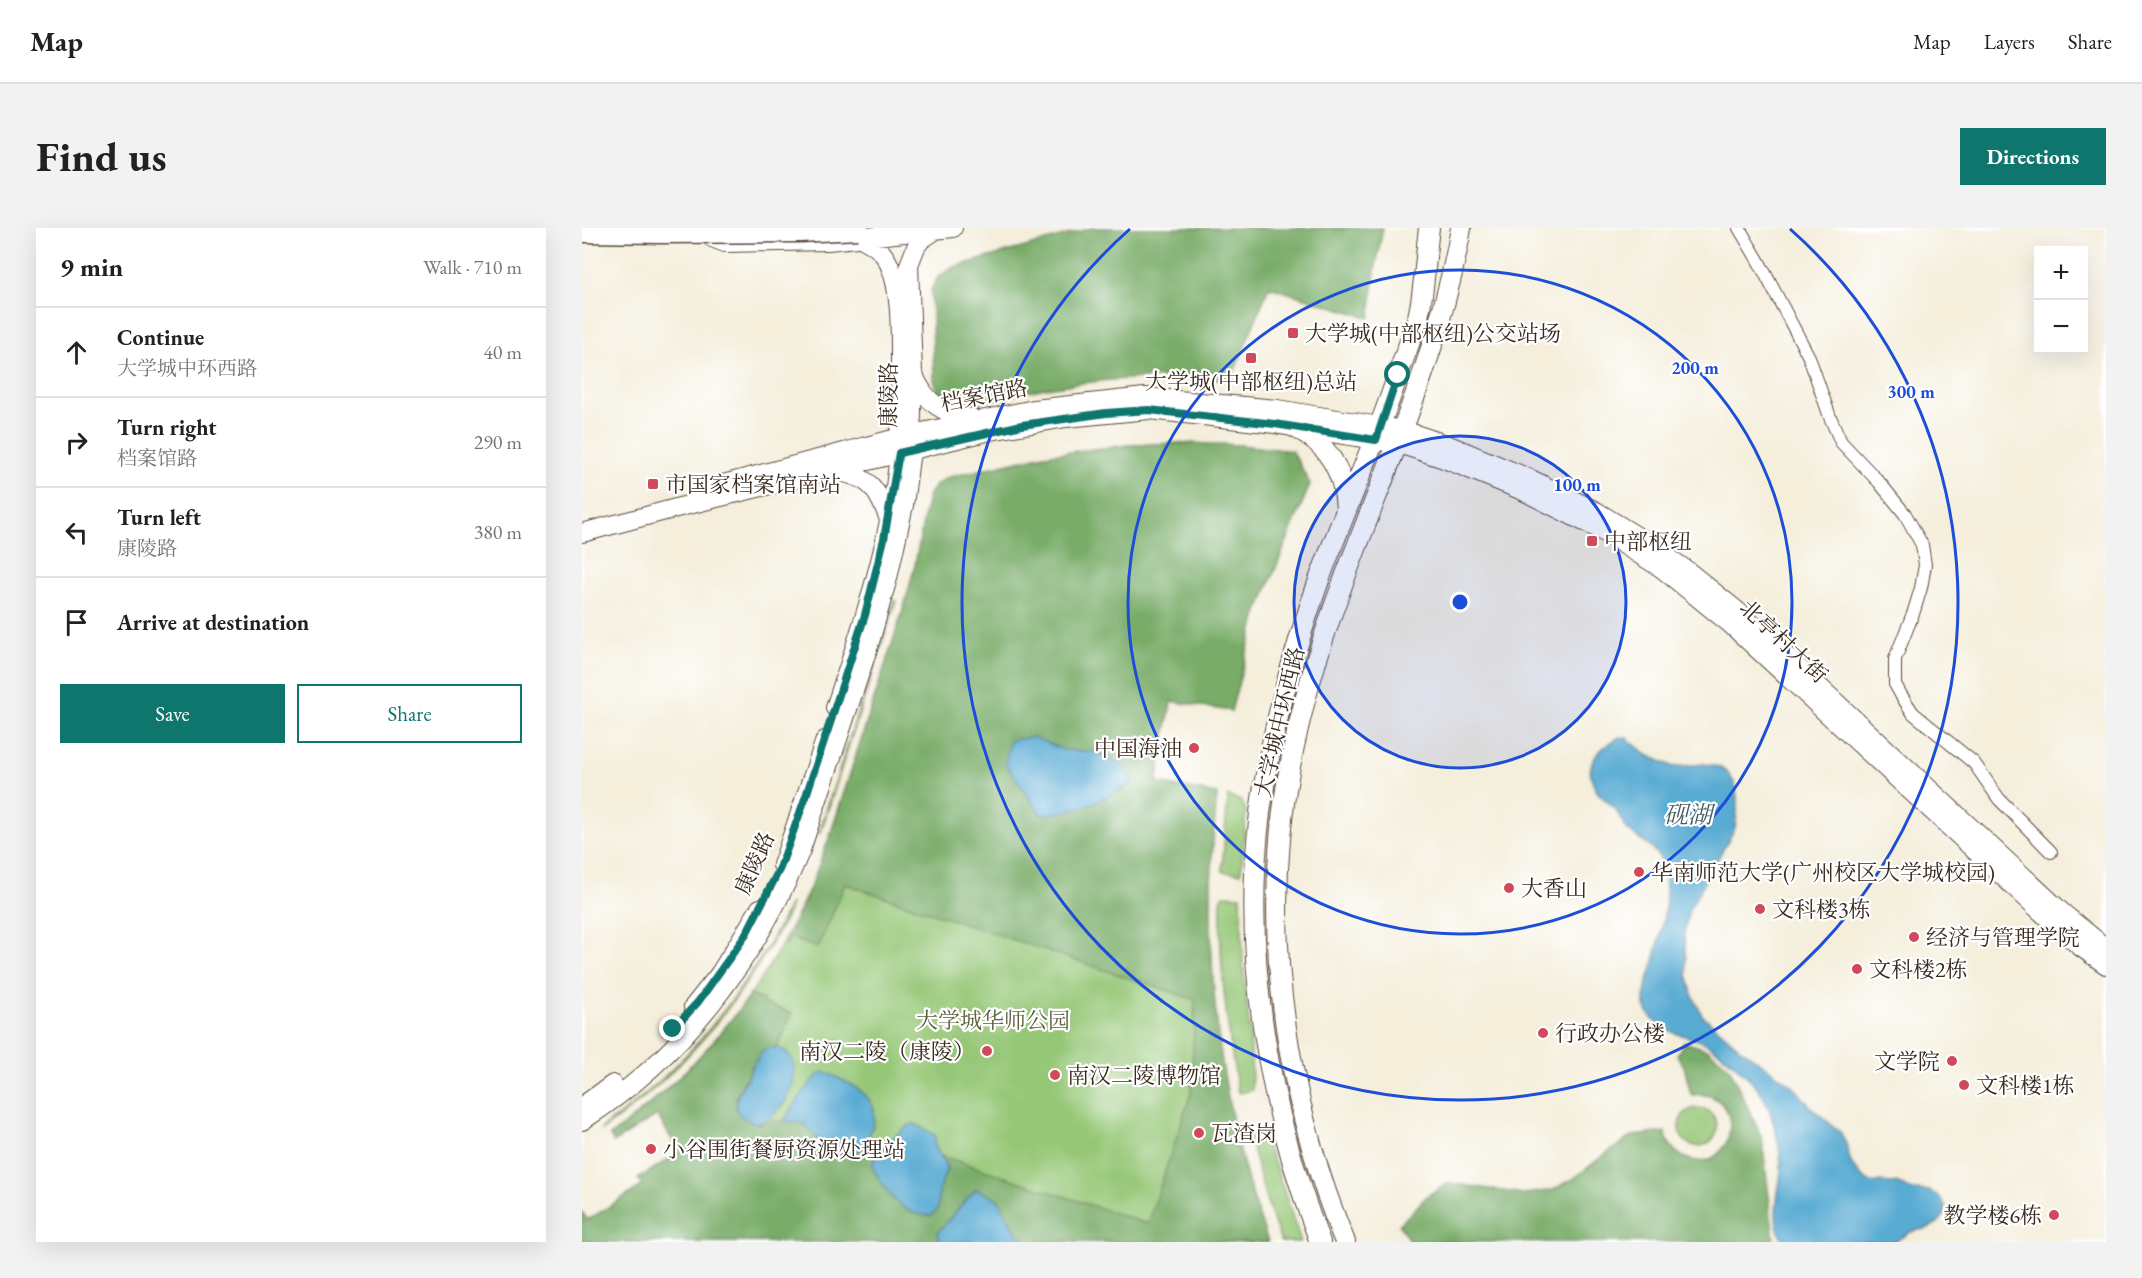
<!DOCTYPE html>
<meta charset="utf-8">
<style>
:root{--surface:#fff;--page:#f2f2f2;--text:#202124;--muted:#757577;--line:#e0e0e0;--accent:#0f766e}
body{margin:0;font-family:"EB Garamond","Noto Serif SC",serif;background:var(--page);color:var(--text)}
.controls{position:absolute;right:18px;top:18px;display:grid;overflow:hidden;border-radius:0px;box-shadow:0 6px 24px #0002}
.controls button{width:54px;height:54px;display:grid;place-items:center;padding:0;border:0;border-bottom:2px solid var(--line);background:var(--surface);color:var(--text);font:30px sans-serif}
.stop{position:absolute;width:18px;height:18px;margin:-14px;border:4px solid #0f766e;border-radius:50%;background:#fff}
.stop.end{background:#0f766e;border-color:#fff;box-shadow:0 2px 6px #0008}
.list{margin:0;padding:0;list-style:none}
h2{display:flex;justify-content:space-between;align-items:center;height:78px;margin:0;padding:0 24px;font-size:26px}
h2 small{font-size:20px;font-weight:400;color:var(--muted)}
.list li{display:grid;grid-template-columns:39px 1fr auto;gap:18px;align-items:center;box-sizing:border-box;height:90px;padding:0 24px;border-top:2px solid var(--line)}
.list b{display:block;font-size:22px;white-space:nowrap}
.list p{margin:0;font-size:20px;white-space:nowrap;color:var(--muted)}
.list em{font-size:20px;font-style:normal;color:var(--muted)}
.actions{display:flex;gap:12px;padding:18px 24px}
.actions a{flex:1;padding:14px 0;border:2px solid var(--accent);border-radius:0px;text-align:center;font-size:21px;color:var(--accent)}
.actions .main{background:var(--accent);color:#fff}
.icon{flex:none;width:33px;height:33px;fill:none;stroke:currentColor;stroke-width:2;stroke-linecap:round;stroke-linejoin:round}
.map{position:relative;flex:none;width:1524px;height:1014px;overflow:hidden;border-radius:0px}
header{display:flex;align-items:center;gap:36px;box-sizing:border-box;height:84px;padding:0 30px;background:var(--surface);border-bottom:2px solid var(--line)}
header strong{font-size:28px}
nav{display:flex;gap:33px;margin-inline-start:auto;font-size:21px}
.intro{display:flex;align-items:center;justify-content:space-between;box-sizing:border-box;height:144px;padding:0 36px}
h1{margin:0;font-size:42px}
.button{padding:15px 27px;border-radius:0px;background:var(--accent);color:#fff;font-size:21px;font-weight:700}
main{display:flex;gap:36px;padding:0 36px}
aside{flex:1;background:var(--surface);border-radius:0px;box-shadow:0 6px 24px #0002}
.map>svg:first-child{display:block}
</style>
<header>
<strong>Map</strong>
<nav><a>Map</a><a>Layers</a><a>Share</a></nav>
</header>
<div class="intro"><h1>Find us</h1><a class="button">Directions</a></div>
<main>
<aside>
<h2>9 min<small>Walk · 710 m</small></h2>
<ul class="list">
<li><svg class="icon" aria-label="ahead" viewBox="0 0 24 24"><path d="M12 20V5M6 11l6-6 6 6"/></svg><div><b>Continue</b><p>大学城中环西路</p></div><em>40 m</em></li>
<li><svg class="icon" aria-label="right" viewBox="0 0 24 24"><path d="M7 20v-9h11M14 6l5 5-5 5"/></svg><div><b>Turn right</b><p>档案馆路</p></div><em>290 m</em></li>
<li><svg class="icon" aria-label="left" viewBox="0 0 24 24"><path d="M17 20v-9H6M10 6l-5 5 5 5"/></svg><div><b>Turn left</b><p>康陵路</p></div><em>380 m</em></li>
<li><svg class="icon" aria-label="arrive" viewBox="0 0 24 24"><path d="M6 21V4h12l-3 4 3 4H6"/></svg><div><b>Arrive at destination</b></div></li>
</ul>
<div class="actions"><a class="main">Save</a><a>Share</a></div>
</aside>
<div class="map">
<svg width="1524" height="1014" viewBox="0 0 1524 1014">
<rect width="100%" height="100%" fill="#fff"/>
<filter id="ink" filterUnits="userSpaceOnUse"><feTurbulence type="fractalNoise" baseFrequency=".0167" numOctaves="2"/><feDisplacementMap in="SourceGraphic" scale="12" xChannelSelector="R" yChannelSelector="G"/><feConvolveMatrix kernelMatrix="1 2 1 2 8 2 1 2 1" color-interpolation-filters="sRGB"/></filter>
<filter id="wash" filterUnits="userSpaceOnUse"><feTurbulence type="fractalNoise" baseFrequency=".008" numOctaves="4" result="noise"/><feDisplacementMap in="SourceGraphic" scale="24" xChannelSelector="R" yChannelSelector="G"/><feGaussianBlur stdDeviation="1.35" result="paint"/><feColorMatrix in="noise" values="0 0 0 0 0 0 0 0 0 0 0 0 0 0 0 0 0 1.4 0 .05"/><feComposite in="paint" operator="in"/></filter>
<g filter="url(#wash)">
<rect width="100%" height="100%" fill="#f4eedb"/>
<!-- green -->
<path fill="#96c777" stroke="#68784a" stroke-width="1.5" d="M602,215l55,2 53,6 18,33 -53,130 -26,97 -60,-10 -14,82 60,11c-16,153 -2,304 51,448h-686v-30l6,8 54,-34 -4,-7 42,-27 -23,-37 -43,27 -4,-6c102,-78 168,-161 214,-282l81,-250 10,-39 13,-69 7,-10 11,-8 99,-23 83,-10z
M312,372l2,1 -76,233 -1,-1z
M646,568l13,5 5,9 -5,63 -17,-1 -2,-3z
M642,667l17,1 2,68 8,83 1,43 -12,3 -2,-1c-8,-47 -15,-94 -17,-142 -1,-17 0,-34 0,-51z
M209,674c0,10 -13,29 -19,40 -43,75 -101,139 -171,189l2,-4c81,-57 146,-137 188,-225z
M1097 899a19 19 0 1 1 38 0a19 19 0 1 1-38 0Z
M679,906l15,33 25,75h-20l-13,-37 -19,-67z"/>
<!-- forest -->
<path fill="#78ac68" stroke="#5a6b43" stroke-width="1.5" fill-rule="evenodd" d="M510,0h291l-8,43 -5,47 -101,-31 -38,93c-62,-6 -123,-2 -184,8 -29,5 -57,13 -86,17 -16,-1 -25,-9 -27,-25l-3,-90 7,-13 16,-10z
M602,215l55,2 53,6 18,33 -53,130 -26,97 -60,-10 -14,82 60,11c-16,153 -2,304 51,448h-244l-11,-15 -15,-28 -22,-10 -38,43 2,10h-358v-30l6,8 54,-34 -4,-7 42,-27 -23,-37 -43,27 -4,-6c54,-40 101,-86 140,-141l13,5v3l29,10 -15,35 -2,-1 -23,19 -16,32 21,26c11,-3 37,-6 48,0 3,2 6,8 9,11 13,18 21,18 42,18l10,-11h24l-16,18 -2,6c10,19 22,40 44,47 9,3 14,3 21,-3l2,-20 8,-22 -5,-12 206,68 43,-131 4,-93 -350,-116 -27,64 -28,-10 -3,7 -4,-2 26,-52 22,-58 74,-229 10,-39 13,-69 7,-10 11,-8 99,-23 83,-10zM451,509l31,13 32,2 -55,63z
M1102,814l25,8 20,17 33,71 12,101 -8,3h-356l-11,-17 29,-30 21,-12 75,11 29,-4 20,-11 31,-24 28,-19 33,-4c3,12 10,22 23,27 49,16 61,-72 3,-64l-7,-29 -7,-11z"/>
<!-- water -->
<path fill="#58abd3" stroke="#4a6a78" stroke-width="1.5" d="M451,509l31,13 32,2 28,13 8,18c-26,17 -60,30 -91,32l-36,-52 5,-23z
M1038,509l7,1 20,17 27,12 30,-3 15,3 8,5 8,12 3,19 -3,25 -46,82 -5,24 3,40 5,20 10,21 38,33 53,38 19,22 29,25 5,11 5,19 11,14 8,5 26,1 16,7 17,1 8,4 8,10v9l-7,9 -10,5 -18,4 -16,10h-110c-13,-20 -7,-41 -4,-63 4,-23 -7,-68 -20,-88 -7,-10 -37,-38 -48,-44 -15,-10 -35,-11 -51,-20 -7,-6 -14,-13 -16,-22 -2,-13 4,-28 8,-40 8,-33 18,-66 10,-100 -5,-17 -23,-24 -35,-35 -7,-7 -8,-17 -15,-23 -5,-6 -12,-10 -16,-16 -17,-26 2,-43 23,-54z
M193,819c42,10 8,77 -21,76 -29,-10 -17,-27 -7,-45 4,-9 8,-17 14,-25l4,-4z
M240,844c8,1 15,5 22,9 24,12 38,25 26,52 -3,7 -7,14 -13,19 -30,4 -35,-7 -52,-28l-21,-4 27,-38z
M333,896l20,11v11l12,22 -8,22 -1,19 -6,6c-31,3 -47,-26 -60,-49 3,-12 32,-42 43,-42z
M394,961l22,10 15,28 11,15h-84l-2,-10z"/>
</g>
<g filter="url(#ink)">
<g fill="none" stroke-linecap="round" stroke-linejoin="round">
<!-- street casing -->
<g stroke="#57473a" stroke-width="14">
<path id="street" d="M1157,0l19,32 51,97 21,60 11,25 38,40 26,32 17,31 3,20 -4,23 -7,23 -19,48v25l6,11 12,18 61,50 25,36 52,53"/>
</g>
<!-- secondary casing -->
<g stroke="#57473a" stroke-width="20">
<path id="secondary" d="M130,10l13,5 103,-2 125,-13
M332,147c11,27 29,40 58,43
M252,243c34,5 42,15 54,46
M115,263l215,-57 122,-25 111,-12 132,12 126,21 46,15 82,34 65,32 44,27 48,33 52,42 323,300 43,35
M0,305l98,-26 310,-76 76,-13 83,-8 126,14 101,16 32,7 36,12 81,33 75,38 61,38 69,56 323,299 26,23 27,19
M253,480c27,-81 57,-170 64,-256 2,-32 1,-64 1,-96 0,-29 1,-79 -17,-102 -6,-8 -13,-11 -22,-16
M200,637l43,-125
M111,779l27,-34 40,-65
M0,878l31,-22
M0,893c101,-64 174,-162 219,-271l67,-201 20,-71 16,-73 7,-55 2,-77 -4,-108 7,-18 5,-7 15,-10"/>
</g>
<!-- primary casing -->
<g stroke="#57473a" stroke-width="22">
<path id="primary" d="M712,199c34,15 51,47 52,83
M738,1014c-52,-134 -78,-286 -60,-429 10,-78 32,-156 58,-230 26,-71 57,-139 81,-211 6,-18 14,-37 19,-55 7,-28 7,-60 11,-89
M763,1014c-52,-126 -77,-268 -65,-403 7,-84 32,-173 61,-251 44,-119 99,-234 120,-360"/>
</g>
<!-- street -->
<use href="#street" stroke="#fff" stroke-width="12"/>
<!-- secondary -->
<use href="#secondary" stroke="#fff" stroke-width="18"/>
<!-- primary -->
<use href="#primary" stroke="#fff" stroke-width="20"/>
<!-- highway-bridge casing -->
<g stroke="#57473a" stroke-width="25" stroke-linecap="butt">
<path id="highway-bridge" d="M0,3l81,1 137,-1 57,-3"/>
</g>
<!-- highway-bridge -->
<use href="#highway-bridge" stroke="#fff" stroke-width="22"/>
</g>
</g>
<g fill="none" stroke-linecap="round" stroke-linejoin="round" filter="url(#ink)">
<!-- route -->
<path stroke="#0f766e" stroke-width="8" d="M91,801l25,-27 47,-66 35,-68 26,-72 59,-181 19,-76 15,-86 123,-28 84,-12 43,-3 126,14 101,16 22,-65"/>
</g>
<!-- distance rings -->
<circle cx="878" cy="374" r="166" fill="#1d4ed8" fill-opacity=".12"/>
<g fill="none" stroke="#1d4ed8" stroke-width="3">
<circle cx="878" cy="374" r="166"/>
<circle cx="878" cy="374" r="332"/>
<path d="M1208 1A498 498 0 1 1 548 1"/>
</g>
<!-- markers -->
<g fill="#d1495b" stroke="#fff" stroke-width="2">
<rect x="705" y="99" width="12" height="12" rx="3"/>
<rect x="663" y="124" width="12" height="12" rx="3"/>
<rect x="65" y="250" width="12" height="12" rx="3"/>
<rect x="1004" y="307" width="12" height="12" rx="3"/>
<circle cx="612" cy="520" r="6"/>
<circle cx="1057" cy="644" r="6"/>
<circle cx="927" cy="660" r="6"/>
<circle cx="1178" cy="681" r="6"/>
<circle cx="1332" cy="709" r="6"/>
<circle cx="1275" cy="741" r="6"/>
<circle cx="961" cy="805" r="6"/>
<circle cx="405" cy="823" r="6"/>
<circle cx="1370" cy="833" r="6"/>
<circle cx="473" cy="847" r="6"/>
<circle cx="1382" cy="857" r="6"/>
<circle cx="617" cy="905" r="6"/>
<circle cx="69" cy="921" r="6"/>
<circle cx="1472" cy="987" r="6"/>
</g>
<g text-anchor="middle" stroke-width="4.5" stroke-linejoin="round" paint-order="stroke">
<!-- poi labels -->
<g font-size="22" fill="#3b2a1e" stroke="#fff" text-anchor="start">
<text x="723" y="113">大学城(中部枢纽)公交站场</text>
<text x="669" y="161" text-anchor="middle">大学城(中部枢纽)总站</text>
<text x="83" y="264">市国家档案馆南站</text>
<text x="1022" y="321">中部枢纽</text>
<text x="600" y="528" text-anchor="end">中国海油</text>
<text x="1069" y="652">华南师范大学(广州校区大学城校园)</text>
<text x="939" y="668">大香山</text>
<text x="1190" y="689">文科楼3栋</text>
<text x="1344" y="717">经济与管理学院</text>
<text x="1287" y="749">文科楼2栋</text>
<text x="973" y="813">行政办公楼</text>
<text x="393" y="831" text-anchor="end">南汉二陵（康陵）</text>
<text x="1358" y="841" text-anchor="end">文学院</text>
<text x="485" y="855">南汉二陵博物馆</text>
<text x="1394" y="865">文科楼1栋</text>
<text x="629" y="913">瓦渣岗</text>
<text x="81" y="929">小谷围街餐厨资源处理站</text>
<text x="1460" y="995" text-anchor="end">教学楼6栋</text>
</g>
<!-- street labels -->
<g font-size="22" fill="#3b2a1e" stroke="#fff">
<text transform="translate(306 167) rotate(-90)" y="8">康陵路</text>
<text transform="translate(402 167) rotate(-11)" y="8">档案馆路</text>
<text transform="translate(1202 413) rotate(43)" y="8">北亭村大街</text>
<text transform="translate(697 494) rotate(-77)" y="8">大学城中环西路</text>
<text transform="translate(172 635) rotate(-66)" y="8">康陵路</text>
</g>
<!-- park labels -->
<g font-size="22" fill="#5b613d" stroke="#fff">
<text x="411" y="800">大学城华师公园</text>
</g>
<!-- water labels -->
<g font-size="24" font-style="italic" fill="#475e66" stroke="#fff">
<text x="1106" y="595">砚湖</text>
</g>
</g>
<circle cx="878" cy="374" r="9" fill="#1d4ed8" stroke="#fff" stroke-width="3"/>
<g font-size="18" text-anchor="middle" font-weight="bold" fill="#1d4ed8" stroke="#fff" stroke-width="4.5" stroke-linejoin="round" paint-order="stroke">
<text x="1113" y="146">200 m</text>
<text x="1329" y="170">300 m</text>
<text x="995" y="263">100 m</text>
</g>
</svg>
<div class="controls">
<button>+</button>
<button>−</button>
</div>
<div class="stop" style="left:816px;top:147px"></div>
<div class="stop end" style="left:91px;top:801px"></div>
</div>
</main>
